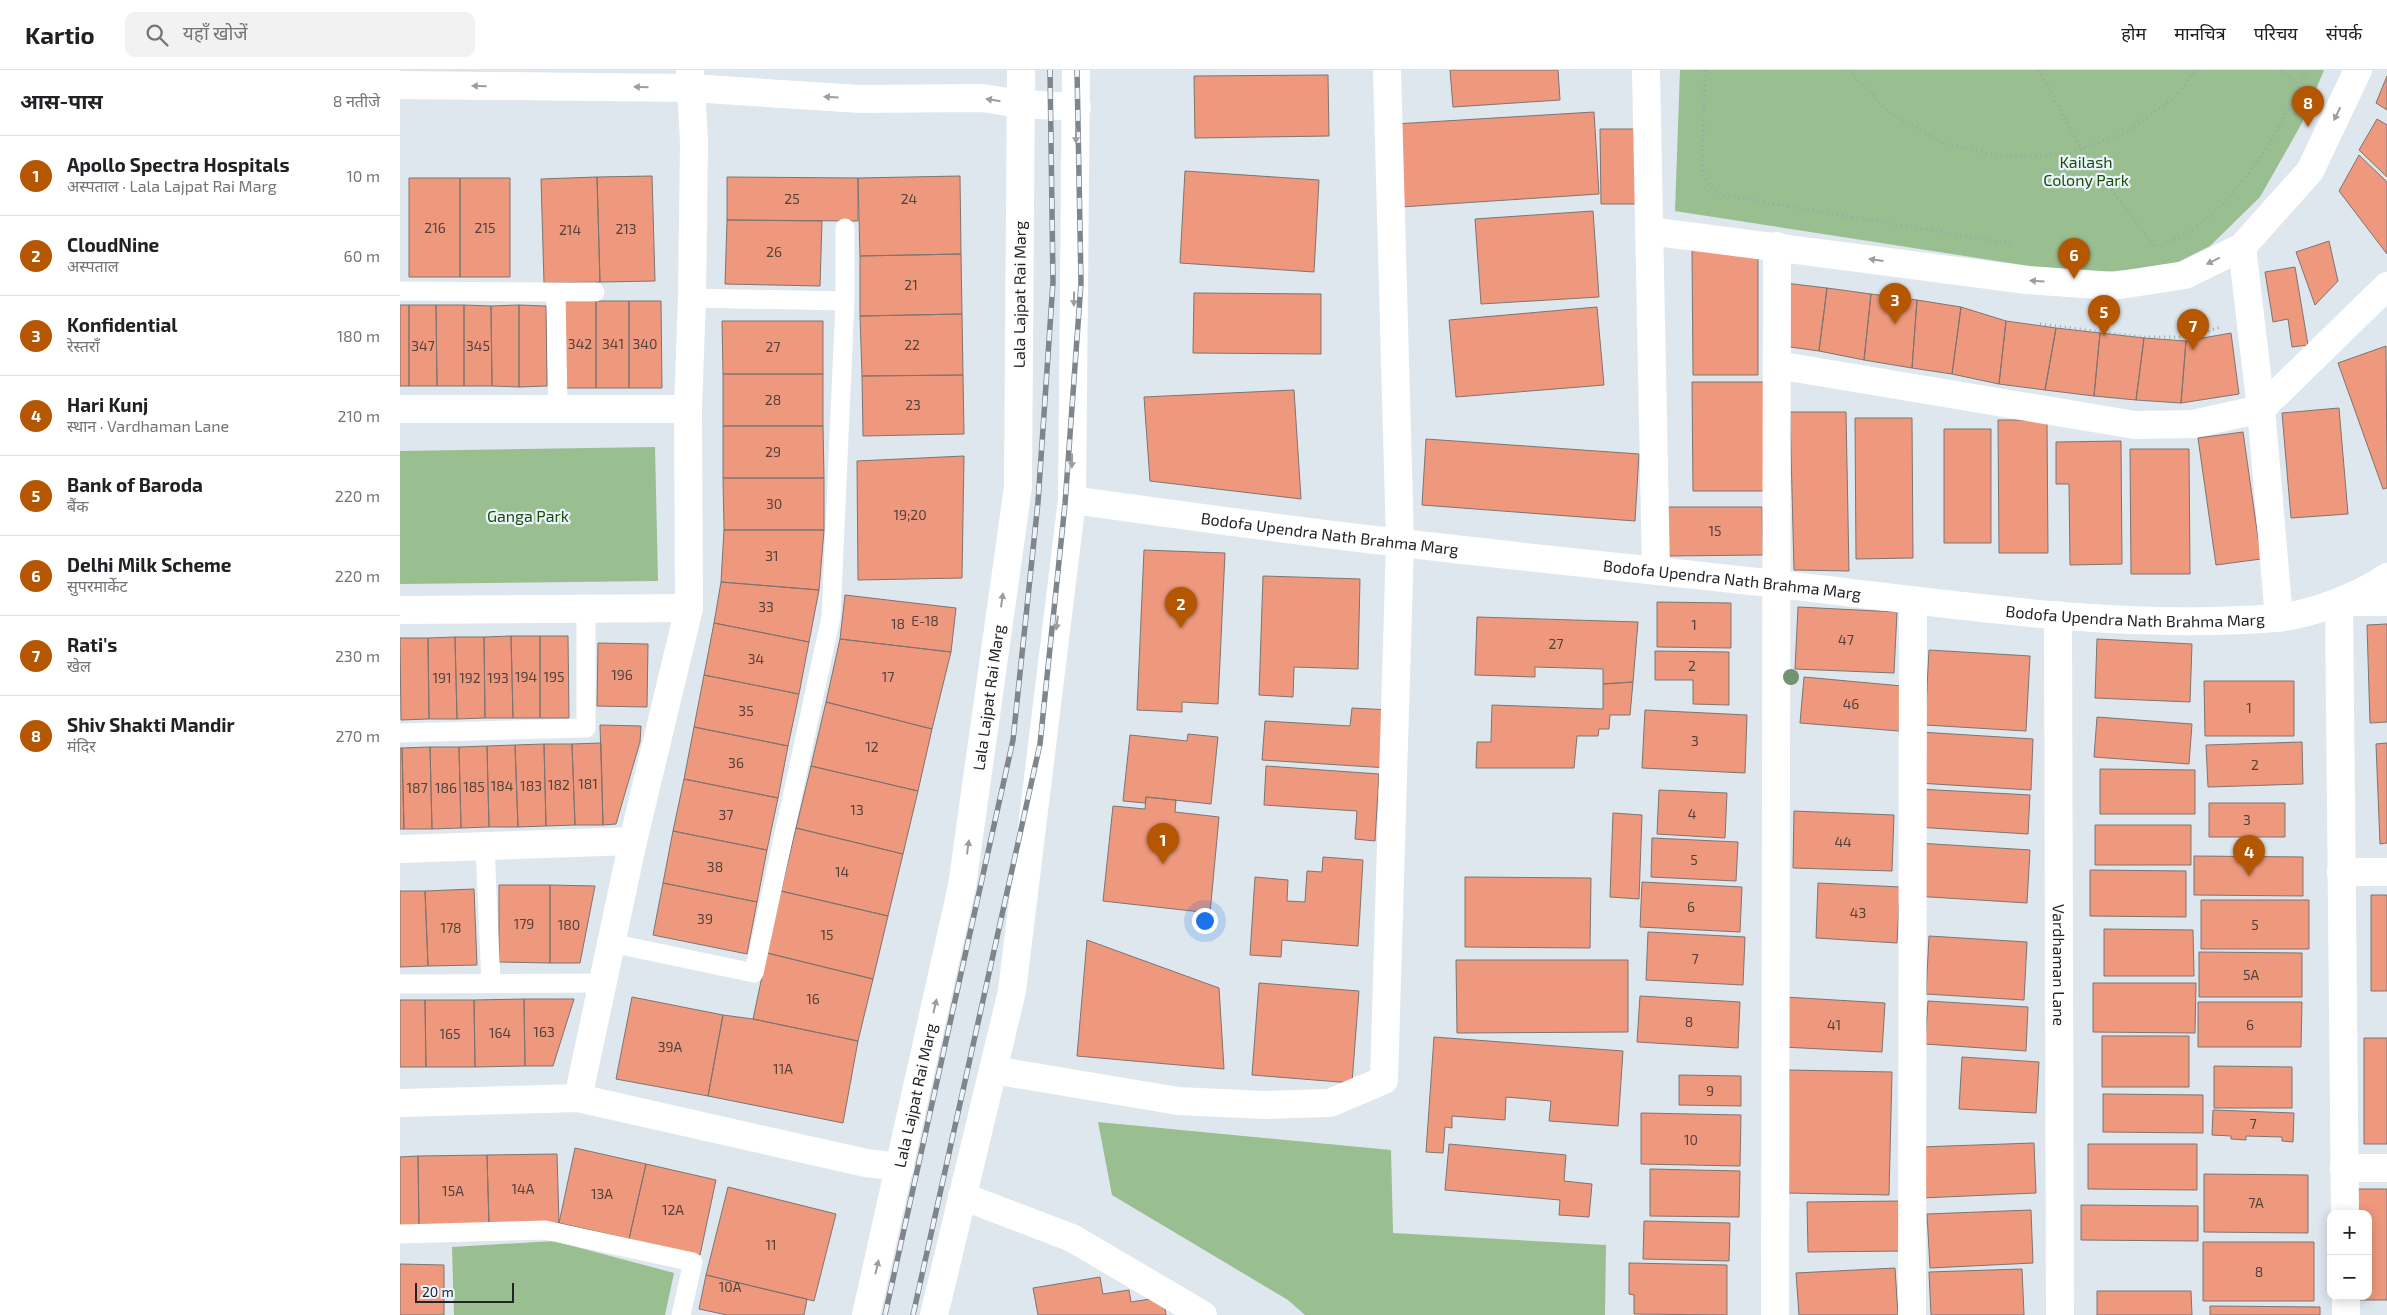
<!DOCTYPE html>
<html lang="hi">
<meta charset="utf-8">
<style>
:root{--surface:#fff;--page:#f2f2f2;--text:#202124;--muted:#757577;--line:#e0e0e0;--accent:#b45700}
body{margin:0;font-family:"Exo 2","Noto Sans Devanagari",sans-serif;background:var(--page);color:var(--text)}
.controls{position:absolute;right:15px;bottom:15px;display:grid;overflow:hidden;border-radius:10px;box-shadow:0 2px 12px #0003}
.controls button{width:45px;height:45px;display:grid;place-items:center;padding:0;border:0;border-bottom:1px solid var(--line);background:var(--surface);color:var(--text);font:25px sans-serif}
.scale{position:absolute;left:15px;bottom:12px;width:99px;box-sizing:border-box;padding-left:5px;border:2px solid #222527;border-top:0;font-size:14px;line-height:18px;white-space:nowrap;color:#222527;-webkit-text-stroke:4px #ebf3fb;paint-order:stroke}
.you{position:absolute;left:804px;top:850px;width:18px;height:18px;margin:-12px;border:4px solid #fff;border-radius:50%;background:#1a73e8;box-shadow:0 0 0 8px #1a73e833}
.badge{display:grid;place-items:center;width:32px;height:32px;border-radius:50%;background:var(--accent);color:#fff;font-size:16px;font-weight:700}
.pin{position:absolute;translate:-50% -41px;filter:drop-shadow(0 1px 2px #0008)}
.pin::after{content:'';position:absolute;top:26px;width:18px;height:15px;background:inherit;clip-path:polygon(0 0,100% 0,50% 100%)}
.list{margin:0;padding:0;list-style:none}
h2{display:flex;justify-content:space-between;align-items:center;height:65px;margin:0;padding:0 20px;font-size:21px}
h2 small{font-size:16px;font-weight:400;color:var(--muted)}
.list li{display:grid;grid-template-columns:32px 1fr auto;gap:15px;align-items:center;box-sizing:border-box;height:80px;padding:0 20px;border-top:1px solid var(--line)}
.list b{display:block;font-size:19px;white-space:nowrap}
.list p{margin:0;font-size:16px;white-space:nowrap;color:var(--muted)}
.list em{font-size:16px;font-style:normal;color:var(--muted)}
.icon{flex:none;width:28px;height:28px;fill:none;stroke:currentColor;stroke-width:2;stroke-linecap:round;stroke-linejoin:round}
.map{position:relative;flex:none;width:1987px;height:1245px;overflow:hidden}
header{display:flex;align-items:center;gap:30px;box-sizing:border-box;height:70px;padding:0 25px;background:var(--surface);border-bottom:1px solid var(--line)}
header strong{font-size:24px}
nav{display:flex;gap:28px;margin-inline-start:auto;font-size:18px}
.search{width:350px;height:45px;background:var(--page);display:flex;align-items:center;gap:12px;box-sizing:border-box;padding:0 18px;border-radius:10px;color:var(--muted);font-size:19px}
main{display:flex}
aside{flex:1;background:var(--surface)}
.map>svg:first-child{display:block}
</style>
<header>
<strong>Kartio</strong>
<div class="search"><svg class="icon" aria-label="search" viewBox="0 0 24 24"><circle cx="10" cy="10" r="6"/><path d="M15 15l6 6"/></svg>यहाँ खोजें</div>
<nav><a>होम</a><a>मानचित्र</a><a>परिचय</a><a>संपर्क</a></nav>
</header>
<main>
<aside>
<h2>आस-पास<small>8 नतीजे</small></h2>
<ul class="list">
<li><span class="badge">1</span><div><b>Apollo Spectra Hospitals</b><p>अस्पताल · Lala Lajpat Rai Marg</p></div><em>10 m</em></li>
<li><span class="badge">2</span><div><b>CloudNine</b><p>अस्पताल</p></div><em>60 m</em></li>
<li><span class="badge">3</span><div><b>Konfidential</b><p>रेस्तराँ</p></div><em>180 m</em></li>
<li><span class="badge">4</span><div><b>Hari Kunj</b><p>स्थान · Vardhaman Lane</p></div><em>210 m</em></li>
<li><span class="badge">5</span><div><b>Bank of Baroda</b><p>बैंक</p></div><em>220 m</em></li>
<li><span class="badge">6</span><div><b>Delhi Milk Scheme</b><p>सुपरमार्केट</p></div><em>220 m</em></li>
<li><span class="badge">7</span><div><b>Rati's</b><p>खेल</p></div><em>230 m</em></li>
<li><span class="badge">8</span><div><b>Shiv Shakti Mandir</b><p>मंदिर</p></div><em>270 m</em></li>
</ul>
</aside>
<div class="map">
<svg width="1987" height="1245" viewBox="0 0 1987 1245">
<rect width="100%" height="100%" fill="#dee6ee"/>
<!-- green -->
<path fill="#99be90" d="M1280,0h644l-22,53 -42,74 -50,49 -40,20 -89,8 -406,-63z
M255,377l3,134 -258,3v-133z
M698,1052l293,28 2,83 213,12 -1,70h-300l-17,-15 -176,-105z
M154,1171l120,32 -9,42h-211l-2,-68z"/>
<!-- building -->
<path fill="#ee987d" stroke="#7e7470" d="M1050,0h108l2,30 -107,7z
M928,5l1,61 -134,2 -1,-62z
M1987,6v34l-11,-7z
M1194,42l5,82 -198,13 -6,-83z
M1977,49l10,6v52l-28,-27z
M1200,59h34l2,75h-35z
M1959,85l28,27v72l-48,-63z
M785,101l134,9 -5,92 -134,-9z
M252,106l3,105 -55,1 -3,-105z
M560,106l1,78 -101,2 -2,-78z
M197,107l3,105 -56,1 -3,-104z
M327,107l131,1v43l-131,-1z
M9,108h51v99h-51z
M60,108h50v99h-50z
M1193,141l6,86 -118,7 -6,-85z
M327,150l95,1 -2,65 -95,-2z
M1929,171l9,40 -23,24 -19,-53z
M1292,179h66v126h-65z
M561,184l1,60 -102,2v-60z
M1895,197l13,78 -16,2 -4,-28 -15,3 -8,-50z
M1385,213l42,5 -8,63 -36,-5z
M1427,218l44,6 -7,66 -45,-9z
M794,223l127,1v60l-128,-1z
M1471,224l46,6 -5,68 -48,-8z
M1517,230l44,7 -9,67 -40,-6z
M163,231h33v87h-33z
M196,231h33v87h-33z
M229,231h32l1,87h-33z
M0,235h9v81h-9z
M9,235h27l1,81h-28z
M36,235h28v81h-27z
M64,235l27,1 1,80h-28z
M119,235v82l-27,-1 -1,-80z
M119,235l27,1 1,80 -28,1z
M1197,237l7,78 -148,12 -7,-77z
M1561,237l45,14 -7,63 -47,-10z
M562,244l1,61 -101,1 -2,-60z
M322,251h101v53h-100z
M1606,251l50,7 -11,62 -46,-6z
M1656,258l44,5 -6,63 -49,-6z
M1700,263l44,5 -8,62 -42,-4z
M1831,263l8,61 -58,9 5,-62z
M1744,268l42,3 -5,62 -45,-3z
M1986,276l1,142 -4,1 -45,-126z
M323,304h100v52h-100z
M563,305l1,59 -101,2 -1,-60z
M1292,312h75l1,109h-75z
M894,320l7,109 -151,-18 -6,-84z
M1939,338l9,106 -57,4 -9,-105z
M1390,342h56l3,159 -55,-1z
M1455,348h57l1,140 -57,1z
M1598,350h49l1,133h-49z
M323,356h100l1,52h-101z
M1544,359h47v114h-47z
M1843,362l18,127 -45,6 -18,-127z
M1026,369l213,15 -4,67 -213,-16z
M1721,371l1,123 -52,1 -1,-81h-13v-42z
M1730,379h59l1,125h-59z
M564,386l-2,122 -104,2 -1,-119z
M323,408h101v52h-100z
M1268,437h94l1,48 -95,1z
M324,460h100l-5,60 -98,-8z
M744,480l81,3 -7,151 -36,-2v10l-45,-2z
M863,506l97,3 -2,90 -64,-2 -1,30 -34,-2z
M321,512l98,8 -10,52 -95,-19z
M445,525l111,13 -5,44 -111,-13z
M1257,532l74,1v45l-74,-1z
M1398,537l99,5 -3,61 -99,-4z
M1077,547l161,5 -5,60 -30,2v-15l-68,-2v10l-60,-2z
M314,553l95,19 -10,52 -95,-19z
M1987,554v98l-17,1 -3,-98z
M111,566h29v82h-27z
M111,566l2,82h-28l-1,-81z
M140,566h28l1,82h-29z
M55,567h29l1,81 -28,1z
M55,567l2,82h-28l-1,-81z
M0,568h28l1,81 -28,1z
M440,569l111,13 -19,77 -106,-27z
M1697,569l95,5 -2,58 -95,-4z
M198,573l50,1 -1,63 -50,-1z
M1529,580l101,6 -4,75 -101,-6z
M1255,581l74,1v53l-36,-1v-24h-38z
M304,605l95,19 -11,52 -94,-19z
M1404,607l98,9 -3,45 -99,-8z
M1804,611h90v55h-89z
M1233,612l-3,33h-20l-1,14h-10l-1,7h-21l-3,32h-98l1,-26h14l1,-37 111,4v-25z
M426,632l106,27 -14,62 -107,-25z
M952,638l39,2 -3,58 -126,-8 3,-39 85,5z
M1245,640l102,5 -2,58 -103,-5z
M1697,647l95,7 -3,40 -95,-7z
M200,655l41,1 -1,16 -24,82 -13,1z
M294,657l94,19 -10,52 -94,-19z
M1520,662l113,7 -2,51 -113,-7z
M788,664l30,3 -7,67 -65,-7 -1,6 -22,-2 7,-66 57,6z
M1902,672l1,42 -95,3 -2,-42z
M201,673l2,82h-28l-3,-81z
M1987,673v100l-7,1 -4,-100z
M144,674h28l3,81 -29,1z
M144,674l2,82 -28,1 -3,-82z
M115,675l3,82h-29l-2,-81z
M87,676l2,81 -28,1 -2,-81z
M30,677h29l2,81 -29,1z
M30,677l2,82h-28l-2,-81z
M0,678h2l2,81h-4z
M411,696l107,25 -15,63 -107,-26z
M866,696l113,8 -4,67 -20,-2 2,-28 -93,-6z
M1700,699l95,1v44h-95z
M284,709l94,19 -11,52 -94,-19z
M1518,719l112,6 -2,39 -112,-7z
M1259,720l68,3 -2,45 -68,-4z
M746,727l30,3 -1,12 44,5 -9,96 -107,-12 10,-95 32,3z
M1809,733h76v34h-76z
M1394,741l100,4 -2,56 -99,-3z
M1213,743l29,2 -3,84 -29,-2z
M1695,755h96v40h-96z
M396,758l107,26 -15,62 -107,-25z
M273,761l94,19 -10,52 -94,-19z
M1252,768l86,4 -2,39 -85,-4z
M1518,773l112,7 -3,53 -113,-7z
M1794,786l109,1v39l-109,-1z
M923,787l40,3 -5,86 -76,-6 -1,17 -31,-2 5,-78 33,3 -1,21 18,1 2,-31 15,1z
M1690,800l96,1v46l-96,-1z
M1065,807l126,1 -1,70 -125,-1z
M1242,812l100,5 -2,45 -100,-5z
M263,813l94,19 -10,52 -94,-19z
M1418,813l82,4 -3,56 -81,-5z
M99,815h51v78l-51,-1z
M150,815l45,1 -15,77h-30z
M74,819l3,76 -49,1 -3,-75z
M0,821h25l3,75 -28,1z
M381,821l107,25 -15,63 -106,-26z
M1971,825h16v96h-16z
M1801,830h108v49h-108z
M1704,859l89,1 1,46h-90z
M1248,862l97,5 -2,48 -97,-5z
M1529,866l98,6 -3,58 -98,-6z
M687,870l132,48 5,81 -147,-13z
M1799,882l103,1v44h-103z
M367,883l106,26 -15,62 -105,-22z
M1056,890h172v72l-171,1z
M859,913l100,8 -7,92 -100,-8z
M1693,913h103l-1,50 -102,-1z
M1240,926l100,6 -2,46 -101,-6z
M232,927l91,18 -15,81 -92,-17z
M1385,927l100,6 -3,49 -100,-5z
M124,929h50l-21,67h-28z
M124,929l1,67 -50,1 -1,-67z
M0,930h25l1,67h-26z
M25,930h49l1,67h-49z
M1528,931l100,6 -2,44 -101,-7z
M1798,932h104l-1,45h-103z
M323,945l30,4 105,22 -15,82 -135,-27z
M1702,966h87v51h-87z
M1034,967l189,14 -5,75 -69,-5 2,-20 -45,-4 -1,23 -53,-4v12l-7,-1 -2,26 -17,-1z
M1964,968h23v106h-23z
M1562,987l77,5 -3,51 -77,-4z
M1814,996l78,1v41h-78z
M1389,1000l103,2 -3,123 -102,-2z
M1279,1005l62,1v30l-62,-1z
M1703,1024l100,1v38l-100,-1z
M1813,1040l81,3 -1,29 -11,-1v-4l-36,-1v4l-15,-1v-3l-19,-1z
M1241,1043l100,2 -1,51 -99,-2z
M1634,1073l2,50 -115,5 -2,-51z
M1049,1074l117,11 -2,26 28,3 -3,33 -30,-2 1,-15 -115,-10z
M1688,1074h109v46l-109,-1z
M175,1078l71,16 -17,75 -70,-16z
M157,1084l2,69 -70,2 -2,-70z
M87,1085l2,70 -70,1 -1,-70z
M18,1086l1,70h-19v-69z
M246,1094l70,16 -16,75 -71,-16z
M1250,1099l90,2 -1,46 -89,-1z
M1804,1104l104,1v58l-104,-1z
M328,1117l108,27 -22,87 -108,-26z
M1951,1119h36v111h-36v-4h17v-82h-17z
M1502,1131l1,50 -95,1 -1,-50z
M1681,1135l117,1v35l-117,-1z
M1631,1140l2,53 -103,5 -3,-54z
M1244,1151l86,2 -1,38 -86,-2z
M1803,1172h111v59h-111z
M1229,1193l98,2v50l-93,-1v-19l-5,-1z
M0,1194l44,1v50h-44z
M1495,1198l3,47h-99l-3,-42z
M1622,1199l2,46h-93l-2,-43z
M306,1205l101,24 -3,16h-77l-28,-6z
M700,1207l3,17 26,-4 2,12 32,-5 3,18h-128l-5,-27z
M1697,1221h94l1,24h-95z
M1810,1236l110,1v8h-110z"/>
<g fill="none" stroke-linecap="round" stroke-linejoin="round">
<!-- path -->
<path stroke="#9ea4aa" stroke-width="3" stroke-dasharray="1 4" stroke-linecap="butt" d="M1305,0l-3,102 8,14 12,9 290,49
M1448,0l41,42 54,31 62,14 62,-3 58,-21 51,-37 20,-26
M1639,0l42,79 76,100
M1881,0l19,16
M1761,176c13,-7 29,-13 40,-23 50,-40 80,-96 106,-153
M1640,254l101,13h49l31,-10"/>
<!-- lane -->
<path stroke="#fff" stroke-width="19" d="M0,221l156,1 2,117
M156,222h39
M292,228l153,3
M0,663l186,-5v-119
M85,776l6,138
M211,873l143,30 77,-356 14,-316v-73
M0,914l202,-1
M0,1164l145,-4 148,32 -12,53"/>
<!-- street -->
<g stroke="#fff" stroke-width="28">
<path d="M1246,0l10,501"/>
<path d="M1249,161l378,49 87,6 71,-11 57,-28 68,-76 48,-101"/>
<path d="M1842,177l19,162 18,209"/>
<path d="M1377,295l358,60 58,-1 68,-15 126,-123"/>
<path d="M0,339h288"/>
<path d="M0,540l289,-2"/>
<path id="s1" d="M1658,545l2,700"/>
<path d="M0,779l233,-8"/>
<path d="M1941,802h46"/>
<path d="M593,1000l185,31 86,4 66,-2 54,-23 16,-537 -13,-473"/>
<path d="M178,1028l55,-257 56,-233 -1,-199 4,-111 2,-156 -4,-72"/>
<path d="M0,1033l178,-5 288,65 34,4"/>
<path d="M1944,1098h43"/>
<path d="M562,1126l110,42 131,77"/>
<path d="M1945,1144l-6,-612h48"/>
<path d="M1946,1226v19"/>
<path d="M1375,1245l2,-1069"/>
<path d="M1512,1245l1,-714"/>
</g>
<!-- secondary -->
<g stroke="#fff" stroke-width="28">
<path d="M0,15l290,3 170,11 122,-1 39,6 56,3"/>
<path id="s2" d="M672,430c110,15 221,31 331,43 124,15 249,27 373,41 165,18 332,47 499,34 35,-3 83,-21 112,-41"/>
<path id="s3" d="M466,1245l96,-429 56,-399 3,-417"/>
<path d="M534,1245l78,-324 60,-491 4,-430"/>
</g>
<!-- rail casing -->
<g stroke="#80858a" stroke-width="5.5">
<path id="rail" d="M485,1245l128,-575 25,-238 15,-220 -3,-212
M513,1245l127,-571 25,-240 16,-221 -4,-213"/>
</g>
<!-- rail -->
<use href="#rail" stroke="#ebf3fb" stroke-width="4" stroke-dasharray="11" stroke-linecap="butt"/>
</g>
<!-- trees -->
<circle fill="#729270" cx="1391" cy="607" r="8"/>
<!-- one-way arrows -->
<defs><path id="oneway-solid" d="M-6-.8H1V-3.2L6.5 0L1 3.2V.8H-6Z" transform="scale(1.25)"/></defs>
<g fill="#9c9d9e">
<use href="#oneway-solid" transform="translate(79 16) rotate(-179)"/>
<use href="#oneway-solid" transform="translate(241 17) rotate(-179)"/>
<use href="#oneway-solid" transform="translate(431 27) rotate(-176)"/>
<use href="#oneway-solid" transform="translate(593 30) rotate(-171)"/>
<use href="#oneway-solid" transform="translate(1937 44) rotate(116)"/>
<use href="#oneway-solid" transform="translate(676 66) rotate(91)"/>
<use href="#oneway-solid" transform="translate(1476 190) rotate(-172)"/>
<use href="#oneway-solid" transform="translate(1813 191) rotate(154)"/>
<use href="#oneway-solid" transform="translate(1637 211) rotate(-177)"/>
<use href="#oneway-solid" transform="translate(674 229) rotate(91)"/>
<use href="#oneway-solid" transform="translate(672 391) rotate(91)"/>
<use href="#oneway-solid" transform="translate(602 530) rotate(-82)"/>
<use href="#oneway-solid" transform="translate(657 553) rotate(97)"/>
<use href="#oneway-solid" transform="translate(568 777) rotate(-82)"/>
<use href="#oneway-solid" transform="translate(535 936) rotate(-77)"/>
<use href="#oneway-solid" transform="translate(477 1197) rotate(-77)"/>
</g>
<g text-anchor="middle" stroke-width="4.5" stroke-linejoin="round" paint-order="stroke">
<!-- number labels -->
<g font-size="14" fill="#55423c">
<text x="392" y="134">25</text>
<text x="509" y="134">24</text>
<text x="35" y="163">216</text>
<text x="85" y="163">215</text>
<text x="226" y="164">213</text>
<text x="170" y="165">214</text>
<text x="374" y="187">26</text>
<text x="511" y="220">21</text>
<text x="180" y="279">342</text>
<text x="213" y="279">341</text>
<text x="245" y="279">340</text>
<text x="512" y="280">22</text>
<text x="23" y="281">347</text>
<text x="78" y="281">345</text>
<text x="373" y="282">27</text>
<text x="373" y="335">28</text>
<text x="513" y="340">23</text>
<text x="373" y="387">29</text>
<text x="374" y="439">30</text>
<text x="510" y="450">19;20</text>
<text x="1315" y="466">15</text>
<text x="372" y="491">31</text>
<text x="366" y="542">33</text>
<text x="525" y="556">E-18</text>
<text x="498" y="559">18</text>
<text x="1294" y="560">1</text>
<text x="1446" y="575">47</text>
<text x="1156" y="579">27</text>
<text x="356" y="594">34</text>
<text x="1292" y="601">2</text>
<text x="222" y="610">196</text>
<text x="126" y="612">194</text>
<text x="154" y="612">195</text>
<text x="488" y="612">17</text>
<text x="42" y="613">191</text>
<text x="70" y="613">192</text>
<text x="98" y="613">193</text>
<text x="1451" y="639">46</text>
<text x="1849" y="643">1</text>
<text x="346" y="646">35</text>
<text x="1295" y="676">3</text>
<text x="472" y="682">12</text>
<text x="336" y="698">36</text>
<text x="1855" y="700">2</text>
<text x="188" y="719">181</text>
<text x="159" y="720">182</text>
<text x="102" y="721">184</text>
<text x="131" y="721">183</text>
<text x="74" y="722">185</text>
<text x="17" y="723">187</text>
<text x="46" y="723">186</text>
<text x="457" y="745">13</text>
<text x="1292" y="749">4</text>
<text x="326" y="750">37</text>
<text x="1847" y="755">3</text>
<text x="1443" y="777">44</text>
<text x="1294" y="795">5</text>
<text x="315" y="802">38</text>
<text x="442" y="807">14</text>
<text x="1291" y="842">6</text>
<text x="1458" y="848">43</text>
<text x="305" y="854">39</text>
<text x="124" y="859">179</text>
<text x="169" y="860">180</text>
<text x="1855" y="860">5</text>
<text x="51" y="863">178</text>
<text x="427" y="870">15</text>
<text x="1295" y="894">7</text>
<text x="1851" y="910">5A</text>
<text x="413" y="934">16</text>
<text x="1289" y="957">8</text>
<text x="1434" y="960">41</text>
<text x="1850" y="960">6</text>
<text x="144" y="967">163</text>
<text x="100" y="968">164</text>
<text x="50" y="969">165</text>
<text x="270" y="982">39A</text>
<text x="383" y="1004">11A</text>
<text x="1310" y="1026">9</text>
<text x="1853" y="1059">7</text>
<text x="1291" y="1075">10</text>
<text x="123" y="1124">14A</text>
<text x="53" y="1126">15A</text>
<text x="202" y="1129">13A</text>
<text x="1856" y="1138">7A</text>
<text x="273" y="1145">12A</text>
<text x="371" y="1180">11</text>
<text x="1859" y="1207">8</text>
<text x="330" y="1222">10A</text>
</g>
<!-- park labels -->
<g font-size="16" fill="#1a4e09" stroke="#ebf3fb">
<text x="1686" y="98">Kailash<tspan x="1686" dy="18">Colony Park</tspan></text>
<text x="128" y="452">Ganga Park</text>
</g>
<!-- street labels -->
<g font-size="16" fill="#222527" stroke="#ebf3fb">
<text dy="6" stroke="none"><textPath href="#s3" startOffset="1035">Lala Lajpat Rai Marg</textPath></text>
<text dy="6" stroke="none"><textPath href="#s2" startOffset="260">Bodofa Upendra Nath Brahma Marg</textPath></text>
<text dy="6" stroke="none"><textPath href="#s2" startOffset="665">Bodofa Upendra Nath Brahma Marg</textPath></text>
<text dy="6" stroke="none"><textPath href="#s2" startOffset="1070">Bodofa Upendra Nath Brahma Marg</textPath></text>
<text dy="6" stroke="none"><textPath href="#s3" startOffset="630">Lala Lajpat Rai Marg</textPath></text>
<text dy="6" stroke="none"><textPath href="#s1" startOffset="350">Vardhaman Lane</textPath></text>
<text dy="6" stroke="none"><textPath href="#s3" startOffset="225">Lala Lajpat Rai Marg</textPath></text>
</g>
</g>
</svg>
<div class="controls">
<button>+</button>
<button>−</button>
</div>
<div class="scale">20 m</div>
<div class="you"></div>
<div class="pin badge" style="left:763px;top:794px">1</div>
<div class="pin badge" style="left:781px;top:558px">2</div>
<div class="pin badge" style="left:1495px;top:254px">3</div>
<div class="pin badge" style="left:1849px;top:806px">4</div>
<div class="pin badge" style="left:1704px;top:266px">5</div>
<div class="pin badge" style="left:1674px;top:209px">6</div>
<div class="pin badge" style="left:1793px;top:280px">7</div>
<div class="pin badge" style="left:1908px;top:57px">8</div>
</div>
</main>
